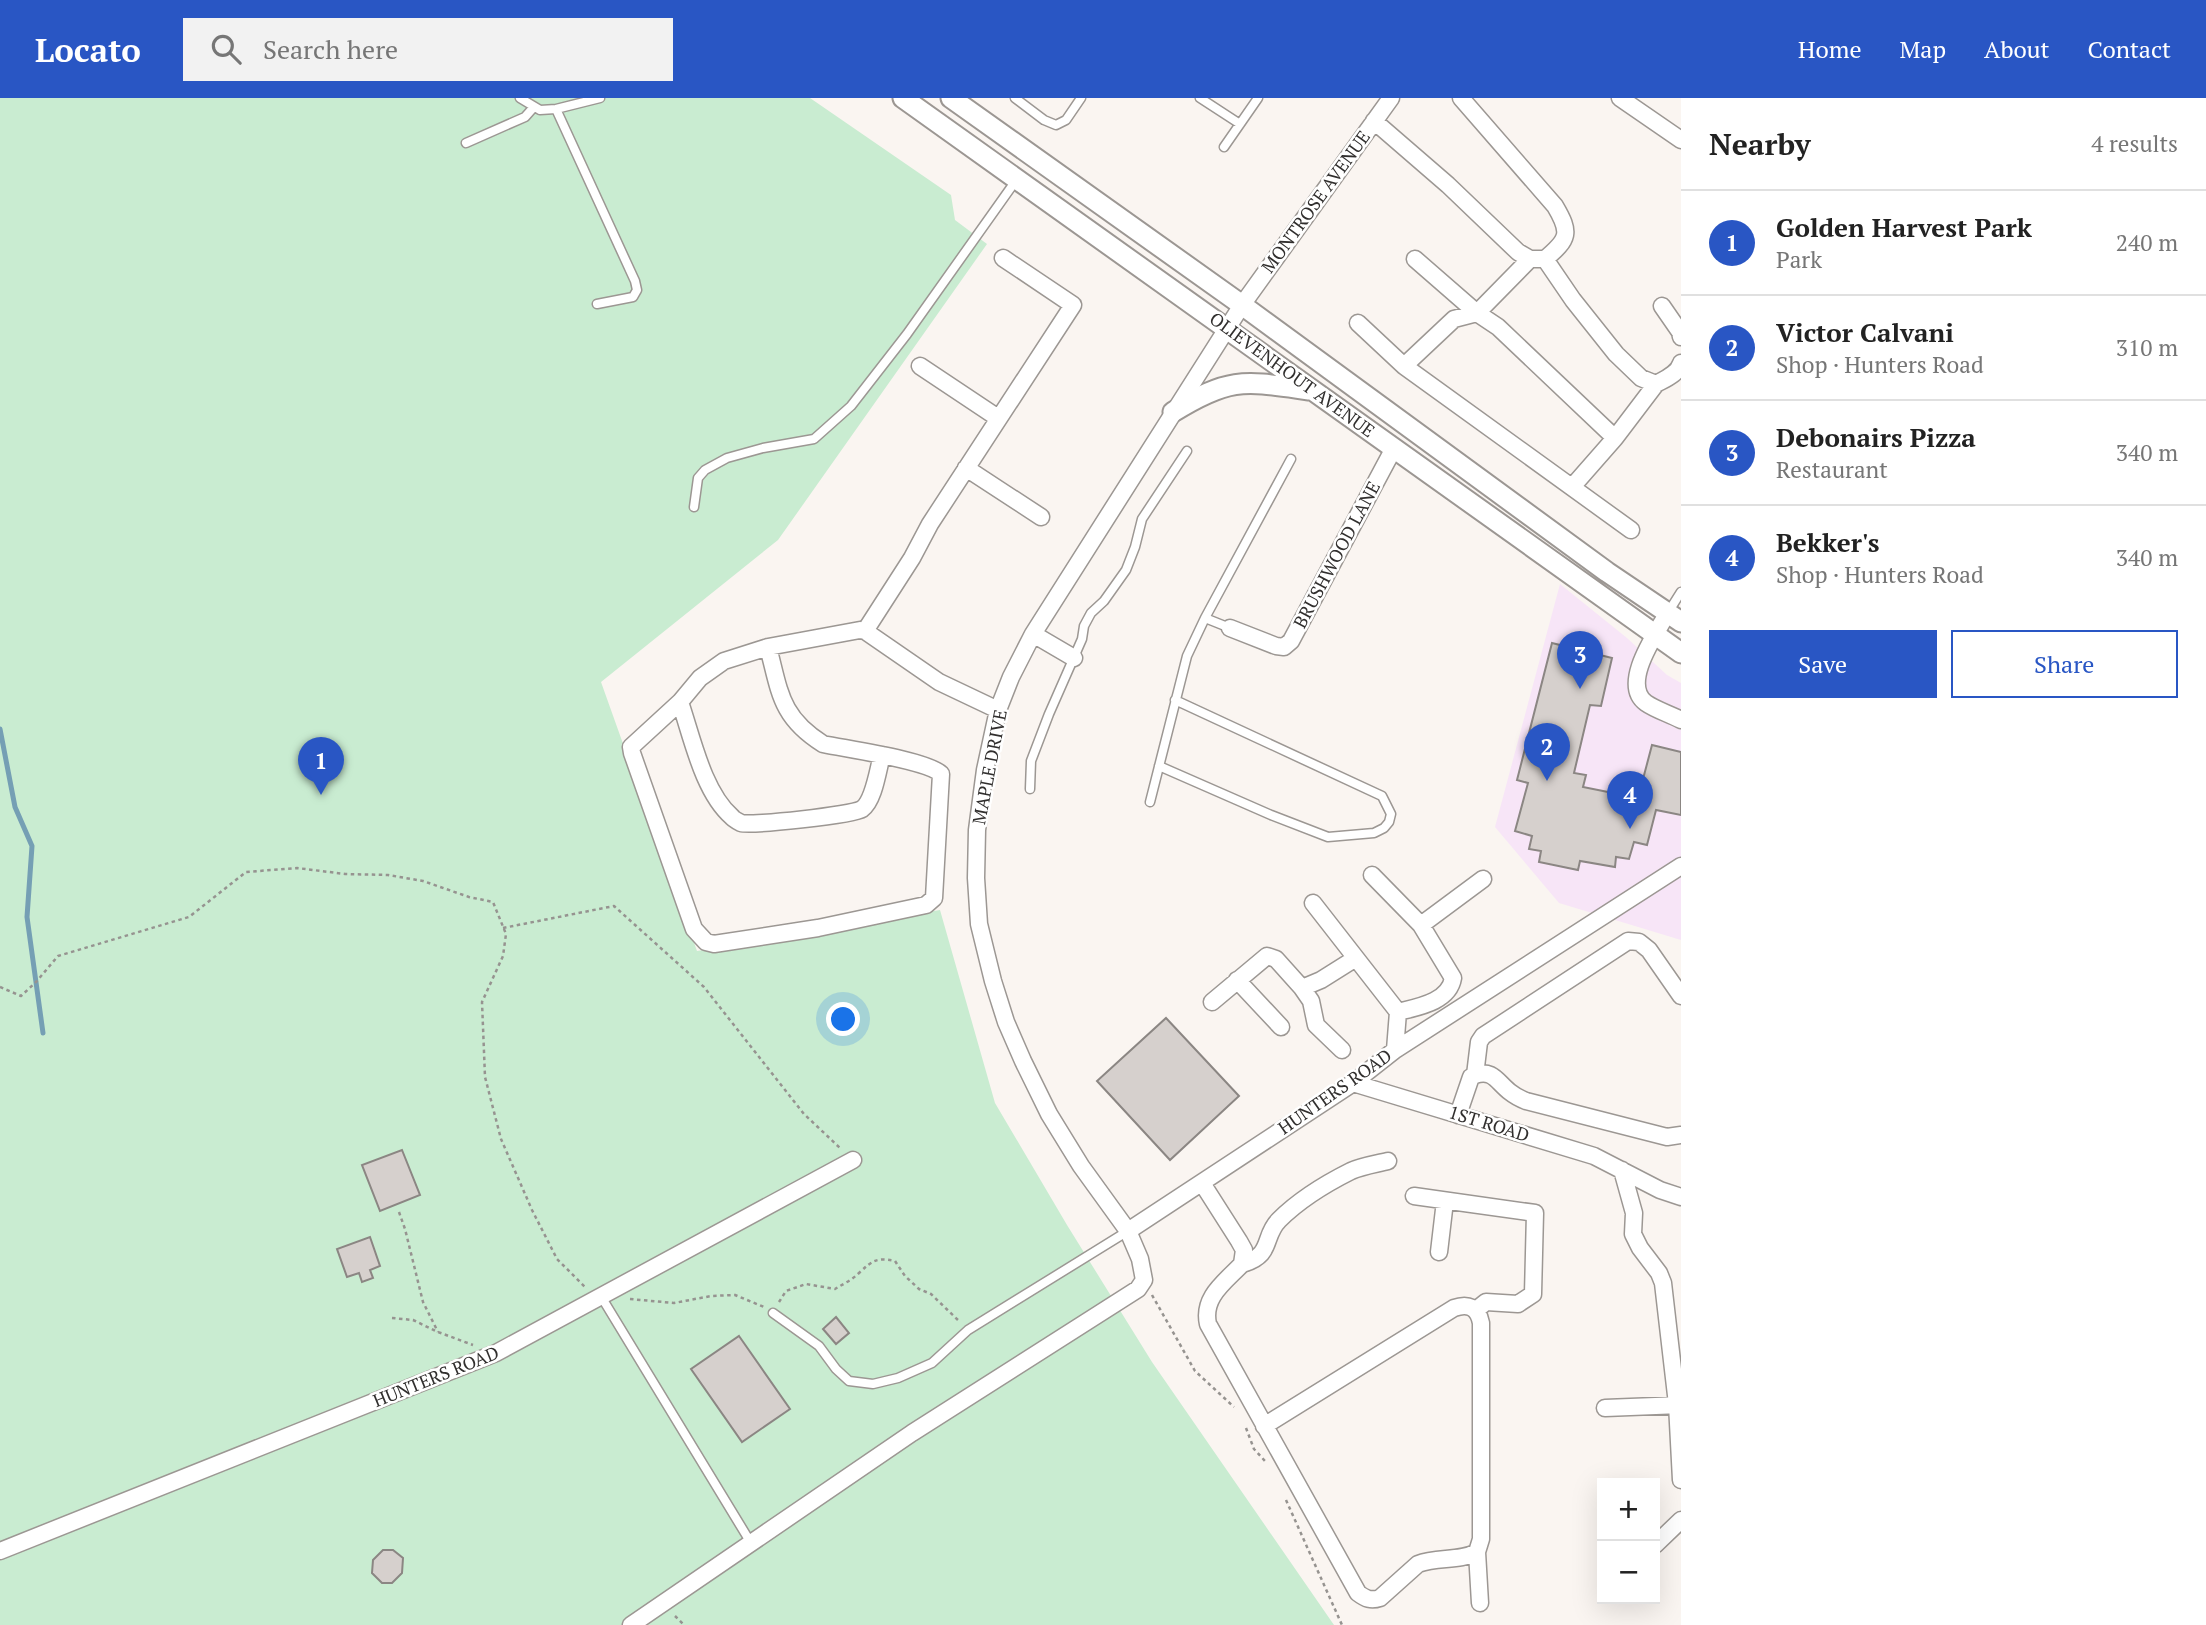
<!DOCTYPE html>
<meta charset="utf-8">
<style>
:root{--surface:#fff;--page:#f2f2f2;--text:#222;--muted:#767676;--line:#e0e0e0;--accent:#2956c4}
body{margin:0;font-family:"PT Serif",serif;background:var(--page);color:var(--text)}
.controls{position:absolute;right:21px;bottom:21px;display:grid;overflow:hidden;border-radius:0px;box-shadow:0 7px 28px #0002}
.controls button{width:63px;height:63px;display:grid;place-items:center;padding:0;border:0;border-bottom:2px solid var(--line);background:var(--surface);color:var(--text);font:35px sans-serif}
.you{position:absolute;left:844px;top:922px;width:24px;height:24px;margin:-18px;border:5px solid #fff;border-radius:50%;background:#1a73e8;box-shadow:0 0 0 10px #1a73e833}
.badge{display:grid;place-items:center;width:46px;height:46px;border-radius:50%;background:var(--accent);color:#fff;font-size:23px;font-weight:700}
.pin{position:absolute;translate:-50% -58px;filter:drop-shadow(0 2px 4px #0008)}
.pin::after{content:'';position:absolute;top:37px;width:24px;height:21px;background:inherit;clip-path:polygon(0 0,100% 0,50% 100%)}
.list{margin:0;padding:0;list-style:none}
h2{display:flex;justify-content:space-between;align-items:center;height:91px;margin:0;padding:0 28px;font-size:30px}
h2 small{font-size:23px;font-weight:400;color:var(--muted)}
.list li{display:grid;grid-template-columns:46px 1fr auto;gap:21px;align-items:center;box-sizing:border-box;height:105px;padding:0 28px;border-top:2px solid var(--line)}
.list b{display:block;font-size:26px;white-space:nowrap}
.list p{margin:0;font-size:23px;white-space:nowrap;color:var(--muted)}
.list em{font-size:23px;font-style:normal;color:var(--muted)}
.actions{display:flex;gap:14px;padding:21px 28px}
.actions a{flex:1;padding:16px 0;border:2px solid var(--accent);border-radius:0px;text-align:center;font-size:24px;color:var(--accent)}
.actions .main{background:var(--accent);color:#fff}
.icon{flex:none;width:38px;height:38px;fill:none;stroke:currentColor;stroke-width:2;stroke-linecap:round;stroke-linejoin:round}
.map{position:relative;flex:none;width:1681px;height:1527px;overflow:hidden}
header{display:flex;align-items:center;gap:42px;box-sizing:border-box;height:98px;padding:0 35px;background:var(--accent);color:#fff}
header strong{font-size:33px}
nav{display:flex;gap:38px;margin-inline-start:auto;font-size:24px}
.search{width:490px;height:63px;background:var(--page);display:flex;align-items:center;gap:18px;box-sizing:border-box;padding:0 24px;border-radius:0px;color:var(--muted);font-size:26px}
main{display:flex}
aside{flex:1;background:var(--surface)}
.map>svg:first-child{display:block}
</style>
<header>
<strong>Locato</strong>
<div class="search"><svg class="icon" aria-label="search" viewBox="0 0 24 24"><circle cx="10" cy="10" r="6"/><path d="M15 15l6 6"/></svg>Search here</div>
<nav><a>Home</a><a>Map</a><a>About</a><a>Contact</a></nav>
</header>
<main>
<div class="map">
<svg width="1681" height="1527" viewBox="0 0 1681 1527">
<rect width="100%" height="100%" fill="#faf5f1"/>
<!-- commercial -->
<path fill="#f7e5f7" d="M1560,486l67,54 40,37 14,8v257l-122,-37 -64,-76z"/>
<!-- green -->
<path fill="#c9ecd1" d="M0,0h810l141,97 4,25 32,24 -209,296 -177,142 96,269 243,-41 55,193 72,122 85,137 182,263h-1334z"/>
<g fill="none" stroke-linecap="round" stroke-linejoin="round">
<!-- stream -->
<path stroke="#759fb4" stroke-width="5" d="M0,631l15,78 17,39 -5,71 16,116"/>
</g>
<!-- building -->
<path fill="#d6d0cd" stroke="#8b8683" stroke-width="2" d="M1552,545l60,15 -11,48 -11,-1 -16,68 12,2 -3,12 55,11 14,-53 29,7v63l-25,-5 -9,35 -13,-3 -5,17 -13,-2 -1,10 -35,-6 -2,9 -39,-8 2,-11 -12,-2 3,-13 -17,-5 13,-48 -11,-3z
M1166,920l73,78 -69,64 -73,-79z
M402,1052l18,45 -40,16 -18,-46z
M370,1139l10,29 -10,4 3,8 -11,4 -3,-9 -12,4 -10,-28z
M836,1219l13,16 -13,11 -13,-15z
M739,1238l51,73 -48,33 -51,-73z
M383,1452h10l10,8 -1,15 -10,10h-10l-10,-10 1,-13z"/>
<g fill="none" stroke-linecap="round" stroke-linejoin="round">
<!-- service casing -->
<g stroke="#9c9793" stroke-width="11">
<path id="service" d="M520,0l20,12 16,-1 44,-11
M1015,0l29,22 12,5 10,-5 15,-22
M1200,0l40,26
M556,11l79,172 2,9 -4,7 -36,7
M466,45l59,-26 8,-9
M1224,49l34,-49
M694,409l4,-29 7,-8 22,-12 36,-10 51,-9 37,-33 56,-72 110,-155
M1669,513l12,-19
M1230,530l-25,-10 86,-159
M1159,668l112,49 57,22 46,-4 10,-5 5,-6 2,-8 -9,-18 -207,-96
M1030,691l1,-28 18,-47 33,-75 2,-13 7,-13 13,-12 22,-31 9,-23 7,-28 45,-68
M1150,704l37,-146 18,-38
M602,1200l149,245
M773,1215l46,33 17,23 13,12 24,3 25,-6 34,-15 36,-33 160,-99"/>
</g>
<!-- minor casing -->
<g stroke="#9c9793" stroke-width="19">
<path id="minor" d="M1620,0l61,42
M1374,23l74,64 70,67 12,7h15c24,-20 26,-26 10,-53l-94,-108
M1415,161l62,54 53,-54
M1545,161l28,41 43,54 25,24 15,6c9,-5 22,-10 25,-21
M1662,208l18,26 1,5
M1358,225l46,43 227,164
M920,268l78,52
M1404,268l50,-47 23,-6 21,14 117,111
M966,370l75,49
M1572,389l43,-49 41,-54
M1667,516c-11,20 -47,70 -21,89 10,7 24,11 35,17
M1230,530l46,18 8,1 7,-6 103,-193
M865,533l47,-73 18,-34 143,-219 -70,-47
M1033,536l41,24
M768,549c12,45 12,70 55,97 23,5 104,16 118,30l-7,124 -8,7 -108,23 -104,16 -8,-2 -12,-13 -62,-176 -1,-6 49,-45 20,-24 24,-17 44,-14 92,-17 5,1 74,51 59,28
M680,604c12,35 23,90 52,115 1,2 7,5 9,6 10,3 112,-8 121,-14 12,-8 16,-40 20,-54
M1372,777l49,50
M1313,805l85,109 -3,38
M1237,882l44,47
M1212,904l55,-46 9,3 26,29
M1398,914c20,-5 51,-10 55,-34l-32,-53 62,-46
M1342,952l-26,-25 -5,-24 -9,-13 19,-8 35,-22
M1475,977c18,-6 22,7 35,17 5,4 11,7 16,9l141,36 14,-2
M1353,985l241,73 66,34 21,7
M1458,1017l13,-38 4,-2 4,-33 4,-6 145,-95 11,1 10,8 32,46
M1622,1072l12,43 -1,21 7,14 19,25 4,10 14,121 4,76
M1202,1085l37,58 5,9 -2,14c-17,18 -40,33 -34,60l150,269c8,6 13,8 22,5l38,-34c19,-8 41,-2 59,-12
M1414,1098l121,17 -2,81 -15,10 -32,-2 -10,8
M1128,1133l225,-148 42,-33 286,-184
M1439,1154l6,-51
M1242,1166c32,-9 20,-27 37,-44 19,-19 48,-37 72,-49 11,-5 25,-7 37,-10
M1605,1310l76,-3
M1264,1328l190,-118c14,-5 24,-1 27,15v216l-4,13 3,51
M1655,1447l26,-25
M0,1453l496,-198 357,-193
M631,1527l281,-192 226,-144 6,-9 -4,-21 -12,-28 -47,-65 -32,-52 -26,-53 -17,-39 -13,-41 -14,-57 -3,-46 1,-48 8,-60 13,-60 13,-33 22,-43 209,-329 149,-207"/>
</g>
<!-- tertiary casing -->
<g stroke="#9c9793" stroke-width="23">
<path id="tertiary" d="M903,0l778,555
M951,0l291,207 365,267 74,50
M1173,314c58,-36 72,-31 136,-22"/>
</g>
<!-- path -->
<path stroke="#969390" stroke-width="2.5" stroke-dasharray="3.5 3.5" stroke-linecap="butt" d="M503,830l111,-22 90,81 100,127 36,34
M0,889l21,9 15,-14 22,-26 131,-39 57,-45 51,-4 48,6 43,1 35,6 46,16 24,5 13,32 -3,22 -21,46 3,75 16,62 31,71 25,49 28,28
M399,1114l6,17 18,73 15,30
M1152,1197l43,76 39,36
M630,1201l44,4 37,-7 24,-1 29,12
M779,1204l7,-11 20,-7 29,5c8,-5 17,-9 24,-16 13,-12 17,-16 36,-12l10,15 14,13 12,5 29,28
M392,1220l21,2 25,12 35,13
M1246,1330l8,21 11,12
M1286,1402l56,125
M675,1518l9,9"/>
<!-- service -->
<use href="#service" stroke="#fff" stroke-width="8"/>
<!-- minor -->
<use href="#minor" stroke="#fff" stroke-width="16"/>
<!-- tertiary -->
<use href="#tertiary" stroke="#fff" stroke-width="19"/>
</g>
<g text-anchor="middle" stroke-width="5" stroke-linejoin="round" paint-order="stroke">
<!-- street labels -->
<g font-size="18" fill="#312f2e" stroke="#fff">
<text transform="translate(1316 104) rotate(-54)" y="6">MONTROSE AVENUE</text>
<text transform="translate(1292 277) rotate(36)" y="6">OLIEVENHOUT AVENUE</text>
<text transform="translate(1337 457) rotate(-62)" y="6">BRUSHWOOD LANE</text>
<text transform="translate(990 669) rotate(-79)" y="6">MAPLE DRIVE</text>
<text transform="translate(1335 994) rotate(-35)" y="6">HUNTERS ROAD</text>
<text transform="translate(1489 1026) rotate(17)" y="6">1ST ROAD</text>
<text transform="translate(436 1279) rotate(-22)" y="6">HUNTERS ROAD</text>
</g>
</g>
</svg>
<div class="controls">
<button>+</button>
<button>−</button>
</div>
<div class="you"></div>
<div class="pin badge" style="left:321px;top:697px">1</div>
<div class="pin badge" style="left:1547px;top:683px">2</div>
<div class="pin badge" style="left:1580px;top:591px">3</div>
<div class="pin badge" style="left:1630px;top:731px">4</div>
</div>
<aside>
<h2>Nearby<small>4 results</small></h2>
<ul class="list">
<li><span class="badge">1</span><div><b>Golden Harvest Park</b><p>Park</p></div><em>240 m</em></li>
<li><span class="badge">2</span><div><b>Victor Calvani</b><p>Shop · Hunters Road</p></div><em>310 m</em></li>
<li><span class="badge">3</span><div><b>Debonairs Pizza</b><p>Restaurant</p></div><em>340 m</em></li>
<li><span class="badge">4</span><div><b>Bekker's</b><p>Shop · Hunters Road</p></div><em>340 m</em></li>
</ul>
<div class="actions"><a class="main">Save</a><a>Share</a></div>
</aside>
</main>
